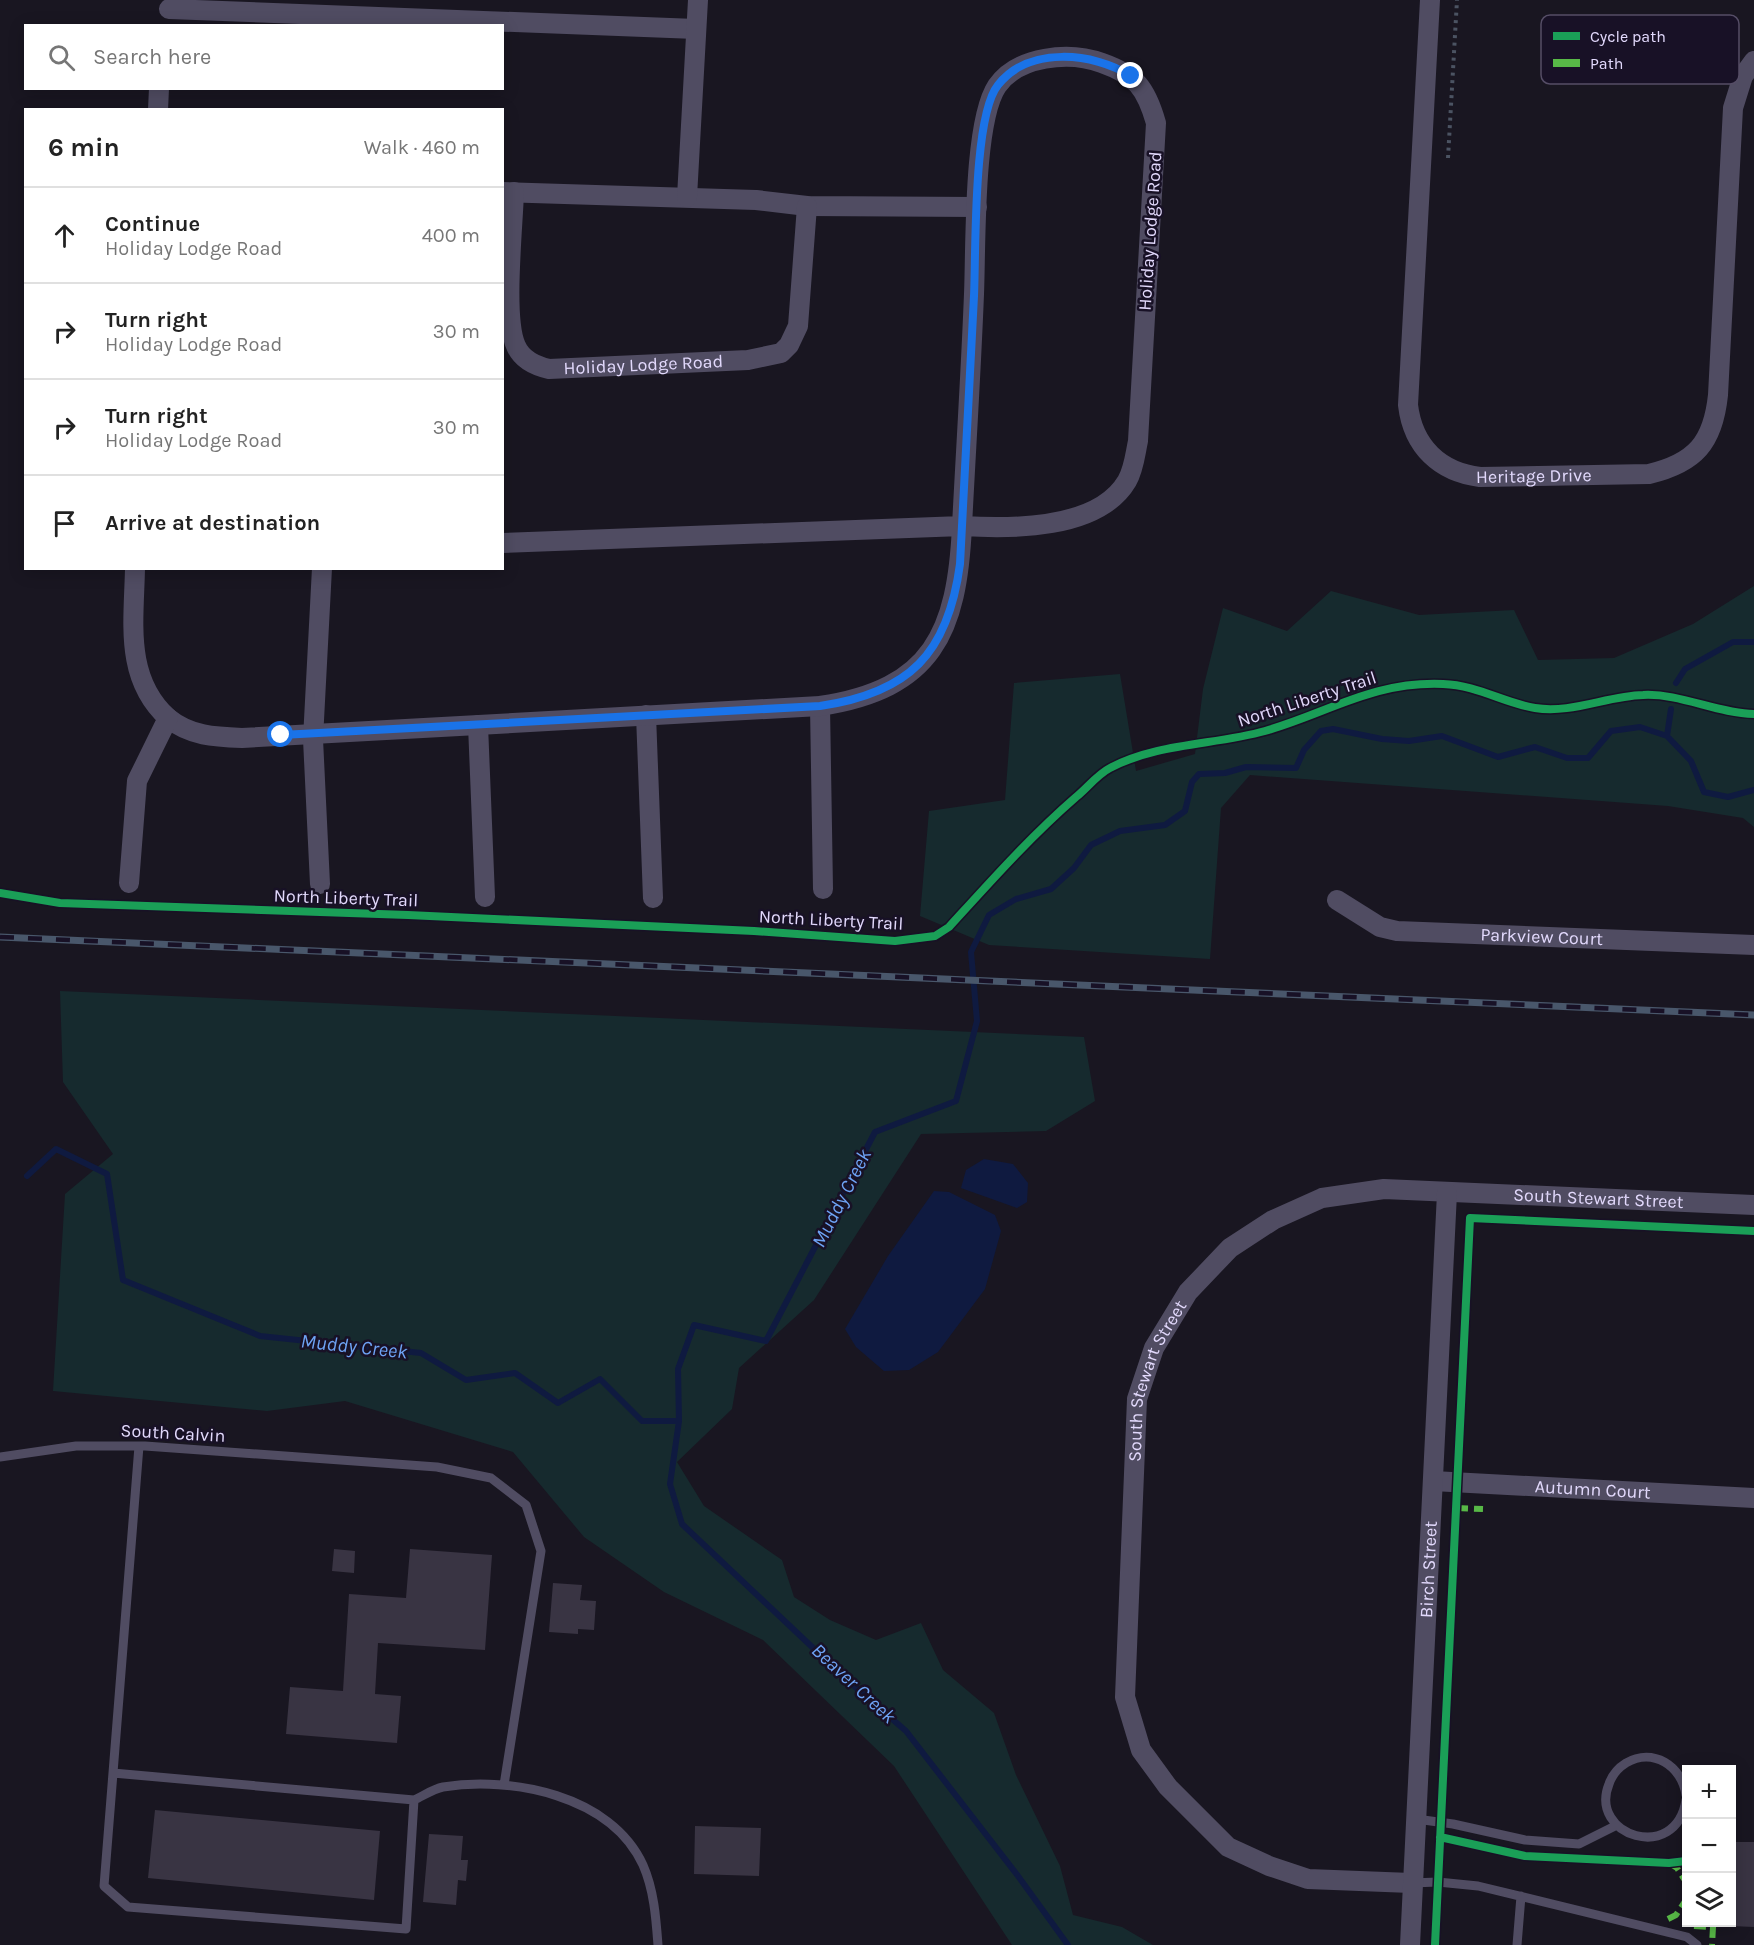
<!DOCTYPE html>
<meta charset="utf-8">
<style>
:root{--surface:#fff;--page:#f2f2f2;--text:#222;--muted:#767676;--line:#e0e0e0}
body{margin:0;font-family:Karla,sans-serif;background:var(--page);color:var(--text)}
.controls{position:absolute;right:18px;bottom:18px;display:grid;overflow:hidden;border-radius:0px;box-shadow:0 3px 15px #0003}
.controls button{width:54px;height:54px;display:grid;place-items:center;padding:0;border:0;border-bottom:2px solid var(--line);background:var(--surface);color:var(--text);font:30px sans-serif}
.stop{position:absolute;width:18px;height:18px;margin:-14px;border:4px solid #1a73e8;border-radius:50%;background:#fff}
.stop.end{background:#1a73e8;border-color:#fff;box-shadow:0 2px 6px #0008}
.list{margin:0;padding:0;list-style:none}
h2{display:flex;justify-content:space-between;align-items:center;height:78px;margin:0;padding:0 24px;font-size:26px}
h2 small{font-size:20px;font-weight:400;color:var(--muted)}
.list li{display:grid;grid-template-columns:39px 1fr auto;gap:18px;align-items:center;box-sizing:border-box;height:96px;padding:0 24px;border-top:2px solid var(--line)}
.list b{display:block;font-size:22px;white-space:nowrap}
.list p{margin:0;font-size:20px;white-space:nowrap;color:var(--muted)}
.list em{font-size:20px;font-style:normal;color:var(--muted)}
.icon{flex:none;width:33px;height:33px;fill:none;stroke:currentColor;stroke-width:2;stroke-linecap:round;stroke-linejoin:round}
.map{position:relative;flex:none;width:1754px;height:1945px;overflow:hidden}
.search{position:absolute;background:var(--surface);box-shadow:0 3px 15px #0003;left:24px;top:24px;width:480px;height:66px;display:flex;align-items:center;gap:15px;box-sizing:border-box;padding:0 21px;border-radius:0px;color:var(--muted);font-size:22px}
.panel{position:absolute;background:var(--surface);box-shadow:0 3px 15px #0003;left:24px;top:108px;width:480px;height:462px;border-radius:0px}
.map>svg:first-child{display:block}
</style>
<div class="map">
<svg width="1754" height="1945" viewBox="0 0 1754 1945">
<rect width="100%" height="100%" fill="#191621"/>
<!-- green -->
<path fill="#162a2e" d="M1754,586v241l-11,-9 -75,-12 -418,-31 -29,33 -11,151 -221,-14 -69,-29 9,-105 76,-11 9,-117 106,-9 16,97 59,-17 8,-65 20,-81 64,23 44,-40 88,24 95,-5 24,50 76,-2 79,-34z
M60,991l1024,46 11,64 -49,30 -125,3 -107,166 -75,68 -7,41 -55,53 27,44 78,54 12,37 36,23 46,20 45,-17 22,47 51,43 22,62 44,91 13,49 49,12 31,18h-141l-118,-179 -131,-126 -99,-48 -80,-55 -71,-85 -168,-51 -78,10 -214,-20 12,-197 48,-40 -50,-72z"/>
<!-- water -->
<path fill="#0f1a40" d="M984,1159l29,5 15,19 -1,19 -10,6 -56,-20 5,-18z
M934,1191l15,1 46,23 6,16 -16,58 -47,63 -29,18 -25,1 -28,-24 -11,-18 43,-73z"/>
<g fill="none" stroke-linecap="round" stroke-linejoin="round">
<!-- stream -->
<path stroke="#0f1a40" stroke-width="6" d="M1676,683l9,-14 48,-27h21
M1667,736l4,-27
M27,1176l29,-27 51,25 16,106 137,56 161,17 45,27 49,-7 43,30 42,-24 42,42h37l-1,-52 16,-44 72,16 109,-209 81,-31 21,-80 -6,-69 18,-37 27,-16 35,-10 23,-21 17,-23 29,-14 45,-6 20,-14 7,-29 7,-8 26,-1 21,-6 50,1 8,-18 17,-19 12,-2 49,10 27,2 33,-5 56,21 37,-10 32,11h21l23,-27 29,-4 27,9 24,25 13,31 24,5 26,-7
M679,1421l-9,63 12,40 165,156 59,51 112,145 50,69"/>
</g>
<!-- building -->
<path fill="#393443" d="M334,1549l21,2 -1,22 -22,-2z
M410,1549l82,6 -7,95 -107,-7 -3,51 26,2 -4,47 -111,-9 4,-47 53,4 6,-97 57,4z
M553,1583l29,2 -2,15 16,1 -2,29 -16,-1v5l-29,-2z
M155,1810l225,21 -6,69 -226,-22z
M695,1826l66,2 -2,48 -65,-2z
M429,1834l34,2 -2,24h7l-2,21 -8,-1 -2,25 -33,-3z
M1731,1842h23v85l-23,-1z"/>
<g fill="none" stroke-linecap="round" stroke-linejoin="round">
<!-- path -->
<path stroke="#4b5362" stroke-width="4" stroke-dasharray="3 4.5" stroke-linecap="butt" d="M1448,158l9,-158"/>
<!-- lane -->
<path stroke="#504c62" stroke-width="9" d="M139,1446l-35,440 24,21 278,22 8,-129c9,-4 19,-11 29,-13 68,-11 168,8 200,78 11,25 13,53 15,80
M0,1457l76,-11h69l292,21 54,11 35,27 15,46 -37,234
M113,1773l301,27
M1686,1795c-4,-29 -33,-48 -60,-32 -8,5 -14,12 -17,21 -21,52 67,80 77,16
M1416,1819l37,5 72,16 54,4 38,-19
M1411,1883l27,-1 40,4 209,51 10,8
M1517,1945l4,-49"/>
<!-- street -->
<g stroke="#504c62" stroke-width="20">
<path id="s1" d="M1430,0l-22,405c5,42 32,67 72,72l169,-3c46,-11 64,-31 69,-79l15,-287 10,-32 11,-15"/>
<path d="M169,9l527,20"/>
<path d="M158,110l1,-22"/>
<path d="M503,192l253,8 51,6 170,1"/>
<path id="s2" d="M514,192c-1,35 -11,127 2,154 6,14 20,20 33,23l199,-9 33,-7 8,-8 9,-19 9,-120"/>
<path d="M687,197l11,-197"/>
<path d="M820,706l3,183"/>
<path d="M646,715l7,183"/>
<path d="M168,718c22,18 47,19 74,20l578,-32c113,-17 137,-74 142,-180 4,-78 9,-155 12,-232 2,-46 -1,-172 23,-208 21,-30 72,-35 105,-23 34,12 44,25 54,60l-18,318c-3,14 -4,28 -11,40 -29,49 -116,48 -165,45l-460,17"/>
<path d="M478,725l7,172"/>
<path d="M129,883l8,-102 31,-63c-44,-40 -34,-96 -33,-150"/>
<path d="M320,884l-7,-145 9,-171"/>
<path id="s3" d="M1337,900l43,27 17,4 357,14"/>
<path id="s4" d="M1433,1481l321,17"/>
<path id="s5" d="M1411,1883l-103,-4 -39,-13 -41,-19 -60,-60 -27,-37 -16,-53 12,-298 17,-51 34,-56 42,-44 43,-28 49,-22 62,-9 370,16"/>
<path id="s6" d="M1410,1945l37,-752"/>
</g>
<!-- rail casing -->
<g stroke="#49576b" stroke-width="7">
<path id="rail" d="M0,937l1754,78"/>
</g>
<!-- rail -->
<use href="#rail" stroke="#181126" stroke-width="4.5" stroke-dasharray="14" stroke-linecap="butt"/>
<!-- quiet -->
<path stroke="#58b947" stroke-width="6" stroke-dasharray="12 6" stroke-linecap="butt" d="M1456,1508l27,1
M1669,1863l8,5 9,14
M1668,1919l8,-4 10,-15
M1694,1926l19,1 -1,18"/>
<!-- cycleway casing -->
<g stroke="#181126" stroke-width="11">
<path id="cycleway" d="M0,893l60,10 348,12 346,16 141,10 40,-5 14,-9c41,-45 81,-90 127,-130 11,-9 22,-23 34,-29 47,-25 105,-23 155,-37 63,-18 108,-50 178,-47 34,1 61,19 92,24 36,6 72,-12 108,-13 37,-2 73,18 111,19
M1440,1837l85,19 144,7 17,-2
M1435,1945l35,-727 284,13"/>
</g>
<!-- cycleway -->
<use href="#cycleway" stroke="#1a9f57" stroke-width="8"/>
</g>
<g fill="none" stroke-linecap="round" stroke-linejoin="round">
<!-- route -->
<path stroke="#1a73e8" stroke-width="8" d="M281,735l539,-29c89,-13 128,-52 140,-142 4,-89 10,-179 14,-268 2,-44 -1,-180 24,-211 31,-39 95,-33 133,-9"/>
</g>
<g text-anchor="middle" stroke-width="5" stroke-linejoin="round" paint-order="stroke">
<!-- street labels -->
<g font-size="18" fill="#e2d9fc" stroke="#181126">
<text transform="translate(1150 231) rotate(-86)" y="6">Holiday Lodge Road</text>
<text dy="6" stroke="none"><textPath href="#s2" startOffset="291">Holiday Lodge Road</textPath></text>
<text dy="6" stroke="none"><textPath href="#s1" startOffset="570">Heritage Drive</textPath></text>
<text transform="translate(1307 699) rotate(-18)" y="6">North Liberty Trail</text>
<text transform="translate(346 898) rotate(2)" y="6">North Liberty Trail</text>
<text transform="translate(831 920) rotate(3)" y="6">North Liberty Trail</text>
<text dy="6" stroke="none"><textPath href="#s3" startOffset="213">Parkview Court</textPath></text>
<text dy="6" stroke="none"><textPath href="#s5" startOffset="1236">South Stewart Street</textPath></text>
<text dy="6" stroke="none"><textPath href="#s5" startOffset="696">South Stewart Street</textPath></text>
<text transform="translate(173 1433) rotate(3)" y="6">South Calvin</text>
<text dy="6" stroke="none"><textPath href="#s4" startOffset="160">Autumn Court</textPath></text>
<text dy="6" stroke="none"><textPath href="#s6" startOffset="376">Birch Street</textPath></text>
</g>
<!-- water labels -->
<g font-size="20" font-style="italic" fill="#6ea3f5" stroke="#181126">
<text transform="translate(841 1198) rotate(-63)" y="7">Muddy Creek</text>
<text transform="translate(354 1346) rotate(6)" y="7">Muddy Creek</text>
<text transform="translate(854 1683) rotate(43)" y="7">Beaver Creek</text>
</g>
</g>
<!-- legend -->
<rect x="1541" y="15" width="198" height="69" rx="9" fill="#181126" stroke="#554d66" stroke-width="1.5"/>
<rect x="1553" y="32" width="27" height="8" fill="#1a9f57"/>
<rect x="1553" y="59" width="27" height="8" fill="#58b947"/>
<g font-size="16" fill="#e2d9fc">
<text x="1590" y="42">Cycle path</text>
<text x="1590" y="69">Path</text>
</g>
</svg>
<div class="controls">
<button>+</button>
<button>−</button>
<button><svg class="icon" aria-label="layers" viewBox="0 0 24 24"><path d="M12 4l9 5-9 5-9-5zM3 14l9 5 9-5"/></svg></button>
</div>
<div class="stop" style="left:281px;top:735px"></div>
<div class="stop end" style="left:1131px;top:76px"></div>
<div class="search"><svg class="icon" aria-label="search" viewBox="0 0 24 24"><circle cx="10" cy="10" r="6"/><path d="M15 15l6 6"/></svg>Search here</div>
<section class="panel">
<h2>6 min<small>Walk · 460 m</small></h2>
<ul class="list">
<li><svg class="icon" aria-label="ahead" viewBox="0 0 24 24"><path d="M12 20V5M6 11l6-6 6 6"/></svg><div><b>Continue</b><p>Holiday Lodge Road</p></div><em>400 m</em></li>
<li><svg class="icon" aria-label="right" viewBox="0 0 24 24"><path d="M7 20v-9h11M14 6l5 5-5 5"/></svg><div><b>Turn right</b><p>Holiday Lodge Road</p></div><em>30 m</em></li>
<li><svg class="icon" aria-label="right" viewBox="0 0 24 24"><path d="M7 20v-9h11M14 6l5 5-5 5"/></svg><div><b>Turn right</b><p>Holiday Lodge Road</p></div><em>30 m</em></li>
<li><svg class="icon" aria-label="arrive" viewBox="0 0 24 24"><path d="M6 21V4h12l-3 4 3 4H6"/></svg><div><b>Arrive at destination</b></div></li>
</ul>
</section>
</div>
